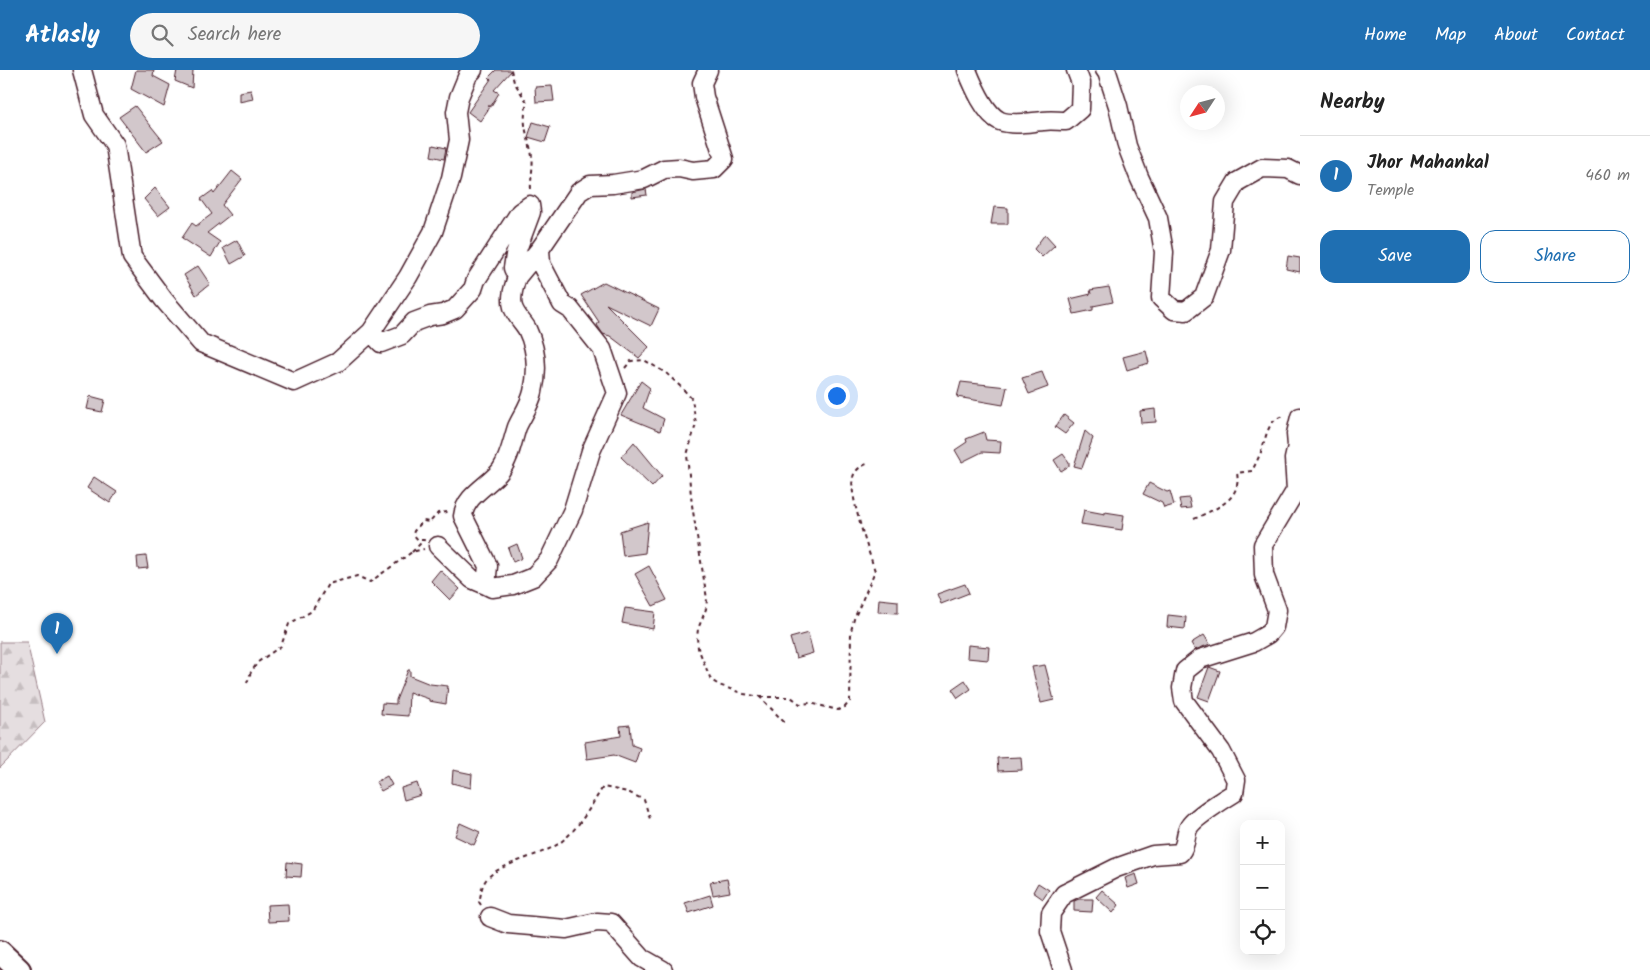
<!DOCTYPE html>
<meta charset="utf-8">
<style>
:root{--surface:#fff;--page:#f6f6f6;--text:#222;--muted:#767676;--line:#e0e0e0;--accent:#1f6fb2}
body{margin:0;font-family:Kalam,sans-serif;background:var(--page);color:var(--text)}
.controls{position:absolute;right:15px;bottom:15px;display:grid;overflow:hidden;border-radius:10px;box-shadow:0 5px 20px #0002}
.controls button{width:45px;height:45px;display:grid;place-items:center;padding:0;border:0;border-bottom:1px solid var(--line);background:var(--surface);color:var(--text);font:25px sans-serif}
.compass{position:absolute;left:1180px;top:15px;width:45px;height:45px;border-radius:50%;background:var(--surface);box-shadow:0 5px 20px #0002;rotate:234deg}
.you{position:absolute;left:836px;top:325px;width:18px;height:18px;margin:-12px;border:4px solid #fff;border-radius:50%;background:#1a73e8;box-shadow:0 0 0 8px #1a73e833}
.badge{display:grid;place-items:center;width:32px;height:32px;border-radius:50%;background:var(--accent);color:#fff;font-size:16px;font-weight:700}
.pin{position:absolute;translate:-50% -41px;filter:drop-shadow(0 1px 2px #0008)}
.pin::after{content:'';position:absolute;top:26px;width:18px;height:15px;background:inherit;clip-path:polygon(0 0,100% 0,50% 100%)}
.list{margin:0;padding:0;list-style:none}
h2{display:flex;justify-content:space-between;align-items:center;height:65px;margin:0;padding:0 20px;font-size:21px}
h2 small{font-size:16px;font-weight:400;color:var(--muted)}
.list li{display:grid;grid-template-columns:32px 1fr auto;gap:15px;align-items:center;box-sizing:border-box;height:80px;padding:0 20px;border-top:1px solid var(--line)}
.list b{display:block;font-size:19px;white-space:nowrap}
.list p{margin:0;font-size:16px;white-space:nowrap;color:var(--muted)}
.list em{font-size:16px;font-style:normal;color:var(--muted)}
.actions{display:flex;gap:10px;padding:15px 20px}
.actions a{flex:1;padding:11px 0;border:1px solid var(--accent);border-radius:15px;text-align:center;font-size:18px;color:var(--accent)}
.actions .main{background:var(--accent);color:#fff}
.icon{flex:none;width:28px;height:28px;fill:none;stroke:currentColor;stroke-width:2;stroke-linecap:round;stroke-linejoin:round}
.map{position:relative;flex:none;width:1300px;height:900px;overflow:hidden}
header{display:flex;align-items:center;gap:30px;box-sizing:border-box;height:70px;padding:0 25px;background:var(--accent);color:#fff}
header strong{font-size:24px}
nav{display:flex;gap:28px;margin-inline-start:auto;font-size:18px}
.search{width:350px;height:45px;background:var(--page);display:flex;align-items:center;gap:12px;box-sizing:border-box;padding:0 18px;border-radius:28px;color:var(--muted);font-size:19px}
main{display:flex}
aside{flex:1;background:var(--surface)}
.map>svg:first-child{display:block}
</style>
<header>
<strong>Atlasly</strong>
<div class="search"><svg class="icon" aria-label="search" viewBox="0 0 24 24"><circle cx="10" cy="10" r="6"/><path d="M15 15l6 6"/></svg>Search here</div>
<nav><a>Home</a><a>Map</a><a>About</a><a>Contact</a></nav>
</header>
<main>
<div class="map">
<svg width="1300" height="900" viewBox="0 0 1300 900">
<defs>
<pattern id="forest-firs" width="22" height="20" patternUnits="userSpaceOnUse" patternTransform="scale(1.25)"><rect width="22" height="20" fill="#e5dee0"/><path d="M5 1l3.5 6h-7zM16 11l3.5 6h-7z" fill="#c6bec0"/></pattern>
</defs>
<rect width="100%" height="100%" fill="#fff"/>
<filter id="ink" filterUnits="userSpaceOnUse"><feTurbulence type="fractalNoise" baseFrequency=".02" numOctaves="2"/><feDisplacementMap in="SourceGraphic" scale="10" xChannelSelector="R" yChannelSelector="G"/><feConvolveMatrix kernelMatrix="1 2 1 2 8 2 1 2 1" color-interpolation-filters="sRGB"/></filter>
<g filter="url(#ink)">
<!-- forest -->
<path fill="url(#forest-firs)" stroke="#987e86" d="M0,572h27l18,80 -45,46z"/>
<!-- building -->
<path fill="#d2c7cb" stroke="#4a1f2b" d="M136,0h18l-1,6 17,9 -6,22 -33,-18z
M177,0h16l-1,18 -17,-7z
M496,0h16l-18,20 5,3 -8,13h-3l2,1 -10,14 -12,-9 23,-33 -2,-2z
M552,16l2,15 -18,1 -1,-15z
M251,20l2,9 -14,3v-10z
M135,36l28,35 -17,11 -27,-35z
M533,52l17,5 -5,15 -17,-5z
M433,75l13,3 -2,11 -13,-3z
M232,101l10,8 -20,26 8,10 -23,18 13,9 -9,15 -29,-19 10,-15 4,3 16,-12 -11,-15 11,-8 2,3z
M155,118l15,19 -12,9 -14,-17z
M646,119l1,6 -15,2v-5z
M994,137l14,1v16h-17z
M1045,164l10,11 -13,12 -8,-8z
M237,170l8,16 -14,8 -8,-16z
M1288,186l12,2v14l-14,-3z
M198,196l12,18 -14,11 -12,-20z
M604,212l55,27 -8,17 -45,-22 43,43 -10,11 -29,-22 -7,-2 -6,-9 2,-3 -18,-27z
M1109,217l4,15 -20,4v4l-19,4 -4,-15 21,-5 -1,-4z
M1146,281l3,12 -22,7 -4,-13z
M1042,302l6,15 -19,7 -7,-16z
M641,311l9,7 -7,20 21,11 -4,12 -39,-16z
M961,312l46,5 -4,18 -46,-8z
M90,326l15,4 -3,12 -15,-3z
M1155,339l1,13 -15,1 -1,-12z
M1064,345l10,8 -9,11 -10,-7z
M1085,361l8,7 -11,30 -8,-2z
M984,362l2,8 15,1 -1,12 -18,-1 -20,10 -7,-12 12,-8 -1,-3z
M634,372l28,34 -10,11 -31,-30z
M1063,384l6,8v4l-8,5 -7,-11z
M94,407l23,15 -7,11 -23,-15z
M1149,413l18,9 3,-1 4,14 -10,3 -2,-5 -19,-9z
M1189,428l2,10 -10,1 -2,-10z
M1084,440l21,4v-2l19,3 -2,15 -41,-6z
M648,452l-3,31 -22,3 -3,-25z
M517,474l5,14 -9,4 -5,-14z
M146,486l2,12 -10,1 -1,-12z
M649,496l18,34 -14,6 -18,-32z
M440,500l20,19 -10,11 -19,-19z
M965,514l4,9 -28,11 -4,-10z
M879,529l19,2v12l-20,-1z
M625,538l30,4 -2,17 -31,-6z
M1168,545l18,2 -1,12 -18,-2z
M808,563l5,20 -17,5 -6,-20z
M1204,565l6,9 -15,6 -4,-7z
M968,575l21,2 -1,13 -21,-2z
M1045,595l9,35 -13,3 -9,-36z
M1209,597l11,4 -11,30 -11,-4z
M408,600h2v6l20,8 18,2 -2,18 -17,-3v-2l-20,-7 -1,24 -27,-2 1,-11 14,1v-4z
M965,610l6,9 -13,9 -6,-9z
M630,655l2,20 8,3 -5,15 -21,-8 -27,4 -2,-17 36,-6 -1,-10z
M1021,687l1,13 -24,1 -1,-13z
M453,700l19,4 -1,14 -19,-5z
M387,706l5,9 -11,6 -5,-9z
M417,713l4,12 -17,5 -3,-12z
M460,753l20,9 -6,13 -19,-9z
M287,792l15,2 -1,13 -15,-1z
M1136,804l3,10 -11,4 -3,-10z
M727,809l3,13 -17,3 -3,-13z
M1038,813l11,7 -6,9 -10,-7z
M1102,820l17,15 -6,8 -17,-16z
M710,825l3,10 -24,8 -4,-10z
M1079,829h14l-1,13 -18,-1v-10z
M288,834l1,17 -21,1 -1,-17z"/>
<g fill="none" stroke-linecap="round" stroke-linejoin="round">
<!-- minor casing -->
<g stroke="#4a1f2b" stroke-width="21">
<path id="minor" d="M82,0l12,45 21,30 17,112 32,43 37,43 93,39 44,-20 33,-30 37,-55 25,-45 18,-54 8,-38 -3,-28 3,-15 9,-22 5,-5
M967,0c6,15 18,44 33,51 13,5 30,1 43,0 7,-1 15,0 23,0l14,-12 1,-26 -5,-13
M1105,0l2,2 11,34 9,40 12,31 19,41 6,34 -3,46 13,12 12,1 18,-14 17,-47 4,-48 12,-20 25,-14 26,1 12,6
M517,207l23,-28 39,-57 11,-7 23,-1 31,-5 20,-10 15,-1 14,3 21,-2 10,-10 -20,-62 -2,-14 6,-13
M371,262l10,11 21,-8 12,-13 16,-6 13,-2 12,-5 18,-20 3,-9 44,-68 10,-7 1,7 -16,43 -2,13 4,9c-3,9 -7,20 -4,30 2,8 10,15 14,22 10,21 11,42 6,63 -3,13 -11,24 -16,35 -5,15 -7,30 -16,43 -11,15 -36,25 -38,46l25,50 -2,19 -14,-6 -34,-33
M486,515l6,3 21,-3 20,-8 16,-17 24,-50 18,-59 26,-58 -15,-44 -32,-40 -8,-5 -21,-40 -1,-15
M490,847l18,7 58,5 31,-7 14,1 31,35 21,12
M1063,900l-13,-39 1,-18 13,-19 52,-26 37,-13 27,-2c8,-10 4,-18 9,-26 5,-9 35,-28 45,-34l2,-13 -15,-29 -37,-50 -2,-13 3,-17 15,-12 54,-17 14,-8 6,-7 3,-17 -13,-35 -1,-30 33,-55 -2,-31 3,-13 -1,-12 4,-17"/>
</g>
<!-- major casing -->
<g stroke="#4a1f2b" stroke-width="26">
<path id="major" d="M0,882l19,18"/>
</g>
<!-- path -->
<path stroke="#4a1f2b" stroke-width="2" stroke-dasharray="4 4" stroke-linecap="butt" d="M511,0l3,12 13,20c-6,25 1,31 5,54 2,8 -2,25 -1,35
M625,298l6,-7 13,-1 22,13 16,15 10,11 4,25 -9,31 5,50 15,94 -1,10 -8,20 -1,9 1,10 13,32 8,5 25,9 16,3 26,27
M1194,449c20,-10 48,-18 43,-46l15,-2c3,-6 6,-12 9,-19 5,-13 6,-33 23,-36
M412,482l12,-12h-6l-5,-6 1,-3 9,-10 7,1 8,-9 10,-1
M247,613l4,-11 7,-10 23,-16 8,-22 23,-13 16,-27 29,-8 13,6 42,-30 12,-3
M760,627h31l9,7 10,-1 28,7 7,-3 5,-6 1,-70 3,-12 21,-48c-6,-19 -27,-78 -22,-94 2,-7 8,-11 14,-13
M481,835l-2,-3c2,-6 2,-14 5,-19 10,-20 58,-26 77,-41 18,-14 30,-36 42,-55l25,5 16,8 7,22"/>
<!-- minor -->
<use href="#minor" stroke="#fff" stroke-width="18"/>
<!-- major -->
<use href="#major" stroke="#fff" stroke-width="22"/>
</g>
</g>
</svg>
<div class="controls">
<button>+</button>
<button>−</button>
<button><svg class="icon" aria-label="locate" viewBox="0 0 24 24"><circle cx="12" cy="12" r="6"/><path d="M12 2v4M12 18v4M2 12h4M18 12h4"/></svg></button>
</div>
<svg class="compass" viewBox="-18 -18 36 36"><path d="M0-13l5 13h-10z" fill="#e53935"/><path d="M0 13l5-13h-10z" fill="#767676"/></svg>
<div class="you"></div>
<div class="pin badge" style="left:57px;top:584px">1</div>
</div>
<aside>
<h2>Nearby<small></small></h2>
<ul class="list">
<li><span class="badge">1</span><div><b>Jhor Mahankal</b><p>Temple</p></div><em>460 m</em></li>
</ul>
<div class="actions"><a class="main">Save</a><a>Share</a></div>
</aside>
</main>
